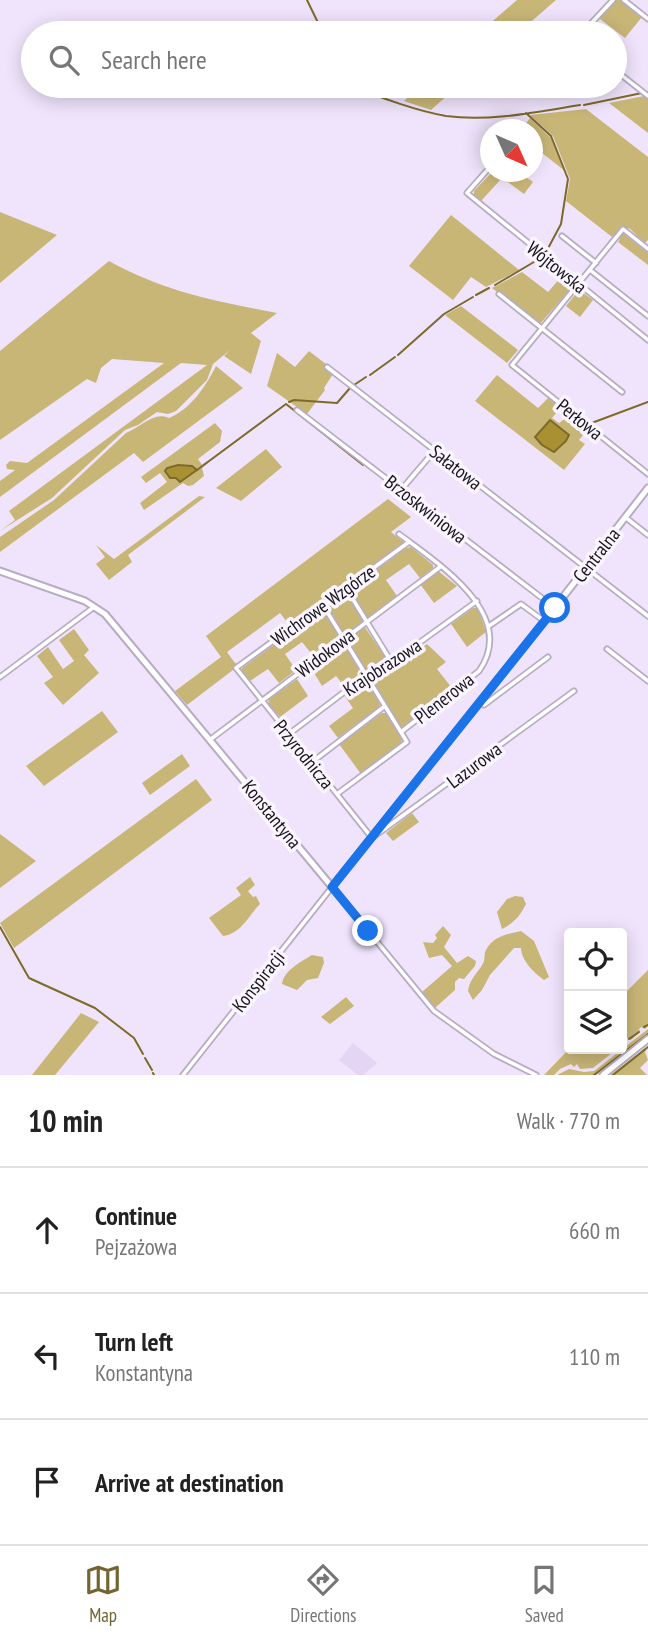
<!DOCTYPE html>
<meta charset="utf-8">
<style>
:root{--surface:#fff;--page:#f6f6f6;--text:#222;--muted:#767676;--line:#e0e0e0;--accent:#736532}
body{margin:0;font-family:"PT Sans Narrow",sans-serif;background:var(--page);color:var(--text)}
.controls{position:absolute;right:21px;bottom:21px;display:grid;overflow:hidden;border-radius:7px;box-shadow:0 4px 18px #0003}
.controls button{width:63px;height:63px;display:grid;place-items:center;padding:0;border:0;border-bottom:2px solid var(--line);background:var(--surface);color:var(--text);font:35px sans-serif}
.compass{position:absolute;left:480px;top:119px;width:63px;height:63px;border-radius:50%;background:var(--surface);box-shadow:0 4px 18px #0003;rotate:135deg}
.stop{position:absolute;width:21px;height:21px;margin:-16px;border:5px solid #1a73e8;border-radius:50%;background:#fff}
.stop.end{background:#1a73e8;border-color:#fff;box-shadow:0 2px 7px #0008}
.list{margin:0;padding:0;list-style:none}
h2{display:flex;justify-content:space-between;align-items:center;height:91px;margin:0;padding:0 28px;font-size:30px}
h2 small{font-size:23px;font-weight:400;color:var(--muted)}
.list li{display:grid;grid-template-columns:46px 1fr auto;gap:21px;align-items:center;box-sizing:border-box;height:126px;padding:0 28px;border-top:2px solid var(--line)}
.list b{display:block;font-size:26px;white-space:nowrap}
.list p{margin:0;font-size:23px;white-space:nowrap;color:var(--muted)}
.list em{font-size:23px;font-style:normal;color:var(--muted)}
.icon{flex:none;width:38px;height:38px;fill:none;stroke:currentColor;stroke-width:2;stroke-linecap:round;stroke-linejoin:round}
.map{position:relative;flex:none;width:648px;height:1075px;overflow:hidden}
.search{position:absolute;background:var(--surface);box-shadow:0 4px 18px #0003;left:21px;right:21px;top:21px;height:77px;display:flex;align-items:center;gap:18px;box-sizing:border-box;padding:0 24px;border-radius:38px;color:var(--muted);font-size:26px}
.sheet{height:469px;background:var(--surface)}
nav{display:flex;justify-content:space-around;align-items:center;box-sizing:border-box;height:98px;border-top:2px solid var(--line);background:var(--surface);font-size:19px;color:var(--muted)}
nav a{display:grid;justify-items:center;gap:4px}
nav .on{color:var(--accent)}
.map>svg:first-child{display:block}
</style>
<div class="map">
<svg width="648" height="1075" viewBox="0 0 648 1075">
<rect width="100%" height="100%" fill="#f0e4fc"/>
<!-- built -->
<path fill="#e5d5f4" d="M353,1043l24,20 -14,12h-5l-19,-15z"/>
<!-- green -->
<path fill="#c8b677" d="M517,0h39l-38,33h-39z
M615,0h6l21,17 -17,21 -25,-19z
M421,86h37l-27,24 -27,-9z
M644,96l4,3v34l-39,-30z
M586,109l62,48v83l-3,3 -16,-15 -5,6 24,19v12l-30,-23 2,-3 -6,-4 -2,2 -46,-36 4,-22 -17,-43 -23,-21z
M530,118l21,20 14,33 -32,-25 -1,-16 -10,-1z
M492,172h27l14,10 -9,12 -22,-16 -21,23 -7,-6v-4z
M0,212l57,23 -57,48z
M451,215l68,55 -33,17 -15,-10 -18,23 -44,-34z
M109,261c56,31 106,40 168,52l-26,20 10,8 -10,33 -27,-18 6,-6 -17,14 -6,16 -31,31 -8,3 -11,-2 -19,13 -13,5 -73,68 -52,33 15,-11 -6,-9 198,-146 -26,-2 -181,134v-16l15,-11 -8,-1 -1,-4 4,-4 17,2 137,-100 -52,-4 -11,9 -5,15 -9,-4 -87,61v-89z
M522,272l26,20 14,-16 8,7 1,5 -32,37 -47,-37z
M577,292h5l11,8 -13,17 -14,-11z
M461,306l57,44 -11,13 -62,-48z
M309,351l26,20 -11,17 1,2 -18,24 -40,-28 10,-33 18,14z
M216,366l27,22 -100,74 -9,-9 -134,99v-15l54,-37 72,-67c15,-6 28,-22 43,-15 22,-9 37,-32 47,-52z
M497,375l41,33 11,-11 13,9 -10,12 7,5 10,-7h-5l1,-8 23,21 -9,11 6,4 -21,26 -89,-69z
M215,423l7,8 -2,11 -22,17 4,6 5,-4 1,2 -6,5 2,8 -11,9 -5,1 -5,-3 -39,27 -4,-7 27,-21 -7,-9 -14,10 -5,-6z
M266,449l16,18 -41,34 -25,-13z
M199,496l6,1 -77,58 4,7 -23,18 -13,-16 9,-7 -9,-12 18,14z
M388,499l23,18 -20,15 14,11 -115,83 -10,-13 -53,39 8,11 4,1 -6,6 -46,35 -12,-14 46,-34 -15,-21z
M411,547l22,18v3l-13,10 -11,-14 -23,16 11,16 -83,61 -12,-15 -17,12 11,16 -17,13 -11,-14 -18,12 -8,-10v-3l164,-120z
M438,571l19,15 -23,17 -14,-19z
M473,608h5l8,24 -19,15 -16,-23z
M364,626l22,32 -19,14 -21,-33z
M74,629l15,21 -5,5 15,18 -36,32 -19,-22 9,-6 -16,-21 11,-9 15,22 11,-8 -15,-21z
M427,644l19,18 -9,7 15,19 -50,40 -32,-52 17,-13 9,2z
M342,645l3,1 16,27 -1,4 -15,10 -9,-11 -14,10 -11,-18z
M297,679l11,17 -28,21 -12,-13 1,-5z
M362,681l5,2 13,21 -1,3 -41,31 -9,-12 24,-18 -9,-13z
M102,711l16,21 -74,54 -18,-20z
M382,713h4l16,26 -1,5 -40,30 -22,-30z
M182,754l8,12 -40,29 -8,-12z
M196,779l16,21 -198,148 -14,-25z
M412,813l7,9 -26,19 -7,-8z
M0,834l36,27 -36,27z
M250,877l5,8 -7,6 5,6 3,-1 4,8c-12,12 -18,29 -37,32l-14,-18 32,-23 -5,-7z
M515,896l8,1 3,7c-6,12 -12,19 -24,25l-5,-17 10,-13z
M443,926l8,9 -7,12 13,16 11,-7 8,5 -1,5 -11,13 -5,-1 -4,4v8l-20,18 -13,-16 30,-26 -10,-11 -13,3 -6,-16 10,1 4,-5 -2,-3z
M521,931l13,10 15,36 -5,3c-10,-7 -23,-20 -23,-32h-7l-24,27 -8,15 -9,10 -5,-9c3,-16 12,-19 16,-30 1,-4 0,-8 2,-11 7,-14 21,-16 35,-19z
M312,955l11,2 1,6 -6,15 -11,2 -10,10 -15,-6c2,-14 19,-22 30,-29z
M648,970v56l-3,3 -4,-2 -2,2 1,3 -9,8 -4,-2v4l-5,3v-49z
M346,997l8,9 -24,18 -9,-7z
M81,1013l18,9 -44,53h-23z
M648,1029v6l-52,40h-39l12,-6 15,3 10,-1z
M648,1046l-3,6 3,8 -8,8 7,7h-37z
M569,1049h48l-24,19 -13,1 -3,-5 -3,3 -3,-3 -11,5 -6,6h-10z"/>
<!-- water -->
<path fill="#a99032" stroke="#7d6a2b" stroke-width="2" d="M550,420l19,15 -3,6 -12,11 -12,-7 -7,-8z
M178,465l14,1 5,4 -17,12 -4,-4h-6l-5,-7 2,-3z"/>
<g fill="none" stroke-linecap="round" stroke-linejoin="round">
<!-- stream -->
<path stroke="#7d6a2b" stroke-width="2" d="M307,0l16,33
M354,86c26,12 64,25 92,30 43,6 91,-4 134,-11
M647,92h1
M584,105l58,-12
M526,113l25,23 17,43 -7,45 -16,30
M495,285l44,-26
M476,295l13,-7
M398,355l46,-41 29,-17
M370,375l25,-18
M354,385l12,-8
M289,402l5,-2 43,3 13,-15
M589,424l59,-22
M197,470l89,-66 77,61
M0,927l29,51 66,30 39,30 9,16
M644,1027l4,-2
M629,1039l10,-7
M623,1044l3,-3
M145,1058l7,12
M153,1073l1,2
M594,1075l54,-41
M613,1075l35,-28"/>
<!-- street casing -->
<g stroke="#b7acc3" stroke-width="7">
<path id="street" d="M624,0l24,19
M582,33l31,-33
M615,70l33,26
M490,167l-23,26 181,147
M562,236l34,27
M648,249l-25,-20 -111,136 136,109
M590,270l58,46
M499,294l123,98
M327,367l321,249
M297,410l258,198
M401,490l34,-40
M625,517l23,18
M399,534c38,29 120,80 80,137l-78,61
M409,542l-173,126 136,170 202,-147
M346,588l43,70
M323,605l84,137 -70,52
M489,626l32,-22 23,17
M607,649l41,32
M0,677l94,-70
M480,703l4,2 64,-48
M289,734l100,-76 5,3 83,-60
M211,739l229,-172
M311,763l74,-57
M183,1075l149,-188 102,124 60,43 42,21"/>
</g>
<!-- secondary casing -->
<g stroke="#b7acc3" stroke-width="9">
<path id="secondary" d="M0,571l85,30 20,13 227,273 203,-254 113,-145
M603,1075l45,-36"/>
</g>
<!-- street -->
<use href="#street" stroke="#fff" stroke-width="3.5"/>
<!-- secondary -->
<use href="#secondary" stroke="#fff" stroke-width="5"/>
</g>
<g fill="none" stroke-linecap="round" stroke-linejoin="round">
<!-- route -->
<path stroke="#1a73e8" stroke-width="9" d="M368,931l-36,-44 223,-279"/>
</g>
<g text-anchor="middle" stroke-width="7" stroke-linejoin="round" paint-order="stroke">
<!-- street labels -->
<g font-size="19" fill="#17131b" stroke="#f9f4fe">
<text transform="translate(557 267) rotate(39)" y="7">Wójtowska</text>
<text transform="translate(580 419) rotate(39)" y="7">Perłowa</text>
<text transform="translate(456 467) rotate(38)" y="7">Sałatowa</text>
<text transform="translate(426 509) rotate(38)" y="7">Brzoskwiniowa</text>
<text transform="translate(596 555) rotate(-52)" y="7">Centralna</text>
<text transform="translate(323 605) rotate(-36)" y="7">Wichrowe Wzgórze</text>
<text transform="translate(325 653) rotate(-37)" y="7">Widokowa</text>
<text transform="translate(382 667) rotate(-33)" y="7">Krajobrazowa</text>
<text transform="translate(444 698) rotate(-38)" y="7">Plenerowa</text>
<text transform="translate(304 754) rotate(51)" y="7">Przyrodnicza</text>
<text transform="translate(474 765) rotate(-37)" y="7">Lazurowa</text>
<text transform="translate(272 814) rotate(51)" y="7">Konstantyna</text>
<text transform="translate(258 981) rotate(-52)" y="7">Konspiracji</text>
</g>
</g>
</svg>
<div class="controls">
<button><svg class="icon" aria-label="locate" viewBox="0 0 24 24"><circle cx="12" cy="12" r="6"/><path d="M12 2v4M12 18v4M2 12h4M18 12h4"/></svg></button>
<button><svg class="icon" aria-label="layers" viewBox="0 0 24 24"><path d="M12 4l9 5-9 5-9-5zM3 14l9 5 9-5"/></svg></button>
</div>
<svg class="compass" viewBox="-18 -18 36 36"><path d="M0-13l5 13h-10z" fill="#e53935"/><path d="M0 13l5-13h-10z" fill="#767676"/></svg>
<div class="stop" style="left:555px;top:608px"></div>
<div class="stop end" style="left:368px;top:931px"></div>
<div class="search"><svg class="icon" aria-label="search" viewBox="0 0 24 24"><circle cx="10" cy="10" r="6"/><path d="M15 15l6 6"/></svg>Search here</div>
</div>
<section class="sheet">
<h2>10 min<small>Walk · 770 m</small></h2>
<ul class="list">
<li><svg class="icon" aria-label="ahead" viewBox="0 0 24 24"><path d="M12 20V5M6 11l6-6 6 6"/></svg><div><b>Continue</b><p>Pejzażowa</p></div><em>660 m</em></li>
<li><svg class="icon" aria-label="left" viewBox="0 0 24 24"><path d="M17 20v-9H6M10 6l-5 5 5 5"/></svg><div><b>Turn left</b><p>Konstantyna</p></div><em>110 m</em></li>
<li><svg class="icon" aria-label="arrive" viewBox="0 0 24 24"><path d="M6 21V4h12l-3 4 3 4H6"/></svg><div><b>Arrive at destination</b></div></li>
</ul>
</section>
<nav>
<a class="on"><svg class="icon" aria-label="map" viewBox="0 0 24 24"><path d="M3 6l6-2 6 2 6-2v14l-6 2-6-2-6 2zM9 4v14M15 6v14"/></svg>Map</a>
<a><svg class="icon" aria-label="directions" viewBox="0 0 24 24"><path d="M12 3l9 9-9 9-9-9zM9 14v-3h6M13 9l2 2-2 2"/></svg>Directions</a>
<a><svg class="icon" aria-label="saved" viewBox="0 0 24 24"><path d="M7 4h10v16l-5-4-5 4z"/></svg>Saved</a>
</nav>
